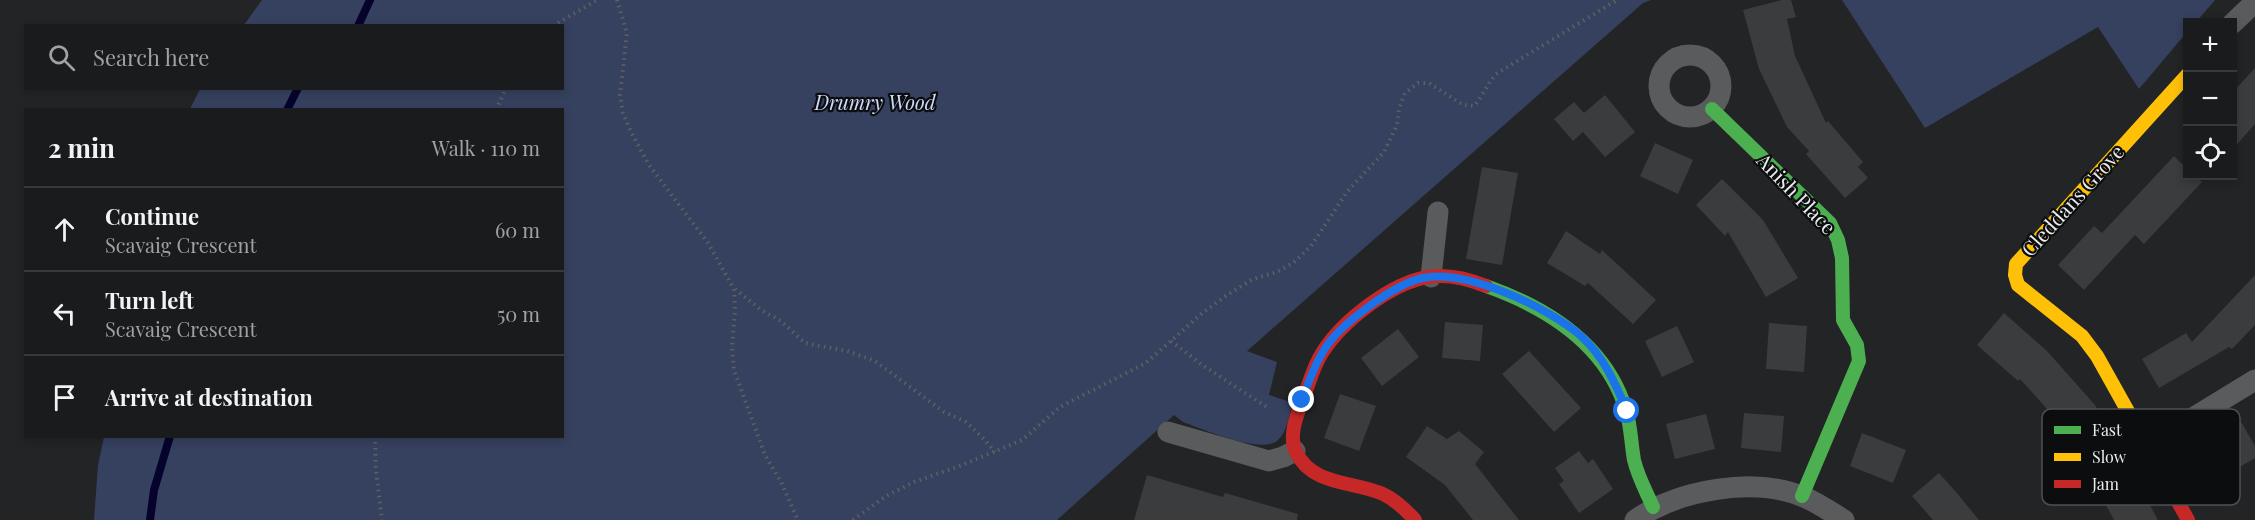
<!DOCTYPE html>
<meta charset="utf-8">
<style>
:root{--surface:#1a1b1c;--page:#272829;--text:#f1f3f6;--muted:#9fa1a3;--line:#38393b}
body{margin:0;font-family:"Playfair Display",serif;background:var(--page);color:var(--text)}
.controls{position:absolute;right:18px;top:18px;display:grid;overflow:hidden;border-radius:0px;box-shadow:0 3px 9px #0003}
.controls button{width:54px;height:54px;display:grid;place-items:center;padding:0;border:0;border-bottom:2px solid var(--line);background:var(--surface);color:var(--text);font:30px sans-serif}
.stop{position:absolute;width:18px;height:18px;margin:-14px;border:4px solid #1a73e8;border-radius:50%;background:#fff}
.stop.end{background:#1a73e8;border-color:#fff;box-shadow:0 2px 6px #0008}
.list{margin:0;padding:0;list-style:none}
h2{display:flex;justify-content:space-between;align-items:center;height:78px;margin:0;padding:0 24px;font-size:26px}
h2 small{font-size:20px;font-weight:400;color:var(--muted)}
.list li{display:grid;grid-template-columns:39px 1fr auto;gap:18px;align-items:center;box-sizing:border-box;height:84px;padding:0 24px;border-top:2px solid var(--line)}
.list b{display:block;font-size:22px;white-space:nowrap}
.list p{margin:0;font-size:20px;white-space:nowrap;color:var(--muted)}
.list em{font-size:20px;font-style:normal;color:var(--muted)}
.icon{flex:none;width:33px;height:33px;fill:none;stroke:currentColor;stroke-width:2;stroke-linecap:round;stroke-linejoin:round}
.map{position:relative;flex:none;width:2255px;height:520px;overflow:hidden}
.search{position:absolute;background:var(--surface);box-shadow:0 3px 9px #0003;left:24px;top:24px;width:540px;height:66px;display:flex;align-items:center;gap:15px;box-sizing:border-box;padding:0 21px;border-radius:0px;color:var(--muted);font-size:22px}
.panel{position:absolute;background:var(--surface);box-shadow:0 3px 9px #0003;left:24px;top:108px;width:540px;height:330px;border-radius:0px}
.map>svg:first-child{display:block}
</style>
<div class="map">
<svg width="2255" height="520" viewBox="0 0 2255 520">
<rect width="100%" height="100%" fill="#232425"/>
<!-- green -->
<path fill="#36415f" d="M262,0h1389l-8,3 -396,348 30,11 -8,33 24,8c-4,12 -6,30 -16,38 -18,13 -74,-12 -94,-19l-9,-7 -117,105h-963l4,-55 6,-28 458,-1v-326l-372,-1 10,-20 362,-1v-62l-318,-1z
M1842,0h373l-19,22h-8l-1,10 -48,57 -41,-62 -173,101z"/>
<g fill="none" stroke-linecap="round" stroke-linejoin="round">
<!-- stream -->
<path stroke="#05032e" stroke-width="8" d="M358,26l12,-26
M287,110l11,-22
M150,520l4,-30 16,-54"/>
</g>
<!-- building -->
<path fill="#3b3c3d" d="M1782,0h9l5,17 -9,2 8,37 31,67 2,-2 35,41 -5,5 10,11 -23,20 -39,-44 3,-3 -22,-24 -28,-58 -16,-59z
M2255,68v56l-23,26v-57z
M1605,95l30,37 -30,25 -22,-25 -10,9 -19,-22 20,-17 10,11z
M1655,143l38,17 -15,34 -38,-18z
M2174,156l13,13v7h8l7,6 -58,62 -9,-9 -51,55 -26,-25 36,-39 8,7z
M1482,167l36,6 -16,92 -36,-6z
M1722,179l41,41 35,58 -32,19 -38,-65 -3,4 -29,-31z
M1566,231l34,23 2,-4 54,50 -23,24 -45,-41 -3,3 -38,-23z
M2255,275v50l-23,24 -3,-2 -70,41 -17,-29 44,-26 6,9z
M2004,313l43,38 48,54 63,115h-44l-48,-90 -46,-51 -2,2 -41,-36z
M1445,322l38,3 -3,36 -38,-3z
M1769,323l38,3 -3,46 -38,-3z
M1677,326l17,36 -32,15 -17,-36z
M1398,329l21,28 -37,29 -21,-28z
M1529,351l52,57 -27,24 -52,-58z
M1340,394l36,12 -17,45 -35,-13z
M1744,413l40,3 -3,36 -40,-4z
M1706,414l9,35 -40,10 -9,-35z
M2240,420l15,26v12l-39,23 -21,-35z
M1427,426l20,13 12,-8 25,21 -9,12 44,56h-46l-28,-35 -39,-28z
M1862,433l44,17 -13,33 -43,-17z
M1579,451l9,12 5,-4 20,30 -34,24 -20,-29 5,-3 -9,-13z
M1939,473l17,19 23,28h-46l-21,-24z
M1147,475l76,22 2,-4 73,21 -1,6h-163z"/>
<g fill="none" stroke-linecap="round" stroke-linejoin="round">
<!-- path -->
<path stroke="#5f6061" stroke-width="4" stroke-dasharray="1.5 4.5" stroke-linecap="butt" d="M617,0l10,33 -7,62 3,18 9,21 17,31 59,78 26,46 1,21 -3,37 2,23 31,85 16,27 17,38
M553,26l44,-26
M496,110l10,-22
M735,289l26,21 20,11 24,22 42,8 28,10 69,51 22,10 18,17 11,13
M1171,341l31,24 68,44
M375,436l1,35 6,49
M853,520l33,-24 28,-14 48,-17 60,-25 38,-33 86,-44 54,-48 24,-18 29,-18 24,-7 16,-9 18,-17 36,-54 37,-40 13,-27 2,-16 6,-16 13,-10h11l34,22 11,1c9,-10 13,-22 22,-32l121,-74"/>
<!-- street -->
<path stroke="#5a5b5c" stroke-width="21" d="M2232,24l23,-22
M1659 86a31 31 0 1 1 62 0a31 31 0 1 1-62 0Z
M1431,277l7,-65
M1168,432l101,29 14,-4 12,-6
M2147,446l108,-66
M1635,520c43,-30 119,-44 169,-23 14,6 27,15 40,23"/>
<!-- fast -->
<path stroke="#4caf50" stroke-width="14" d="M1712,109l118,114 8,17 4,18 1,62 14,25 2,16 -57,135
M1486,286c62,22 120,58 140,124 5,16 5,33 8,50 4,17 12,31 19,47"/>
<!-- slow -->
<path stroke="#ffc107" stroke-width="14" d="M2135,424l-38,-68 -15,-20 -64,-51 -3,-10 1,-11 172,-190"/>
<!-- jam -->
<path stroke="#c62828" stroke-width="14" d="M2135,424l53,96
M1415,520c-9,-10 -19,-20 -32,-26 -29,-13 -71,-8 -87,-42 -8,-16 1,-37 7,-53 6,-15 10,-32 19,-46 20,-32 69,-70 106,-76 19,-3 40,2 58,9"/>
</g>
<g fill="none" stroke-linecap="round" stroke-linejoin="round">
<!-- route -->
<path stroke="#1a73e8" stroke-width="8" d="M1302,400c6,-17 12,-34 22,-50 15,-25 70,-66 99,-72 44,-9 127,30 159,59 22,20 34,48 45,74"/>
</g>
<g text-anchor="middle" stroke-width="4.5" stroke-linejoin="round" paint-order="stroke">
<!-- park labels -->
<g font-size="20" font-style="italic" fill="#cddbfe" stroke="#0c0d0e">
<text x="875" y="110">Drumry Wood</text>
</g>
<!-- street labels -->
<g font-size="20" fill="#ebecee" stroke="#0c0d0e">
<text transform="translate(1796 194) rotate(46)" y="7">Anish Place</text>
<text transform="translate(2073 201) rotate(-48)" y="7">Cleddans Grove</text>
</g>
</g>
<!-- legend -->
<rect x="2042" y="409" width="198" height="96" rx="9" fill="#0c0d0e" stroke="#4f5051" stroke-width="1.5"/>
<rect x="2054" y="426" width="27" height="8" fill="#4caf50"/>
<rect x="2054" y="453" width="27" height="8" fill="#ffc107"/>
<rect x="2054" y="480" width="27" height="8" fill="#c62828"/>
<g font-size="16" fill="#ebecee">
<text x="2092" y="436">Fast</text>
<text x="2092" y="463">Slow</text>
<text x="2092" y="490">Jam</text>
</g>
</svg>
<div class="controls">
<button>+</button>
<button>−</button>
<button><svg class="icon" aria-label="locate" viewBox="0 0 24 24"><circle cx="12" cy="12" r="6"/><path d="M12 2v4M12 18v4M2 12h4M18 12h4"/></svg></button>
</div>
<div class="stop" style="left:1627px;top:411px"></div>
<div class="stop end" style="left:1302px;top:400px"></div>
<div class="search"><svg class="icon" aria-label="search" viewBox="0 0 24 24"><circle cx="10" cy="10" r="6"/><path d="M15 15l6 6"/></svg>Search here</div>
<section class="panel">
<h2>2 min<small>Walk · 110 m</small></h2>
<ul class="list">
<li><svg class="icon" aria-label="ahead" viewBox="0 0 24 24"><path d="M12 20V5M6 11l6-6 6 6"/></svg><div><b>Continue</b><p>Scavaig Crescent</p></div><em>60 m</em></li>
<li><svg class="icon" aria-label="left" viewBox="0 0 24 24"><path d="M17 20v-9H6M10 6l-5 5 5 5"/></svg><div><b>Turn left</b><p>Scavaig Crescent</p></div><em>50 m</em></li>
<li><svg class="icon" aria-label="arrive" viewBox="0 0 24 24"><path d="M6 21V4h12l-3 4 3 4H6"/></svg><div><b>Arrive at destination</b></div></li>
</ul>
</section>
</div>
